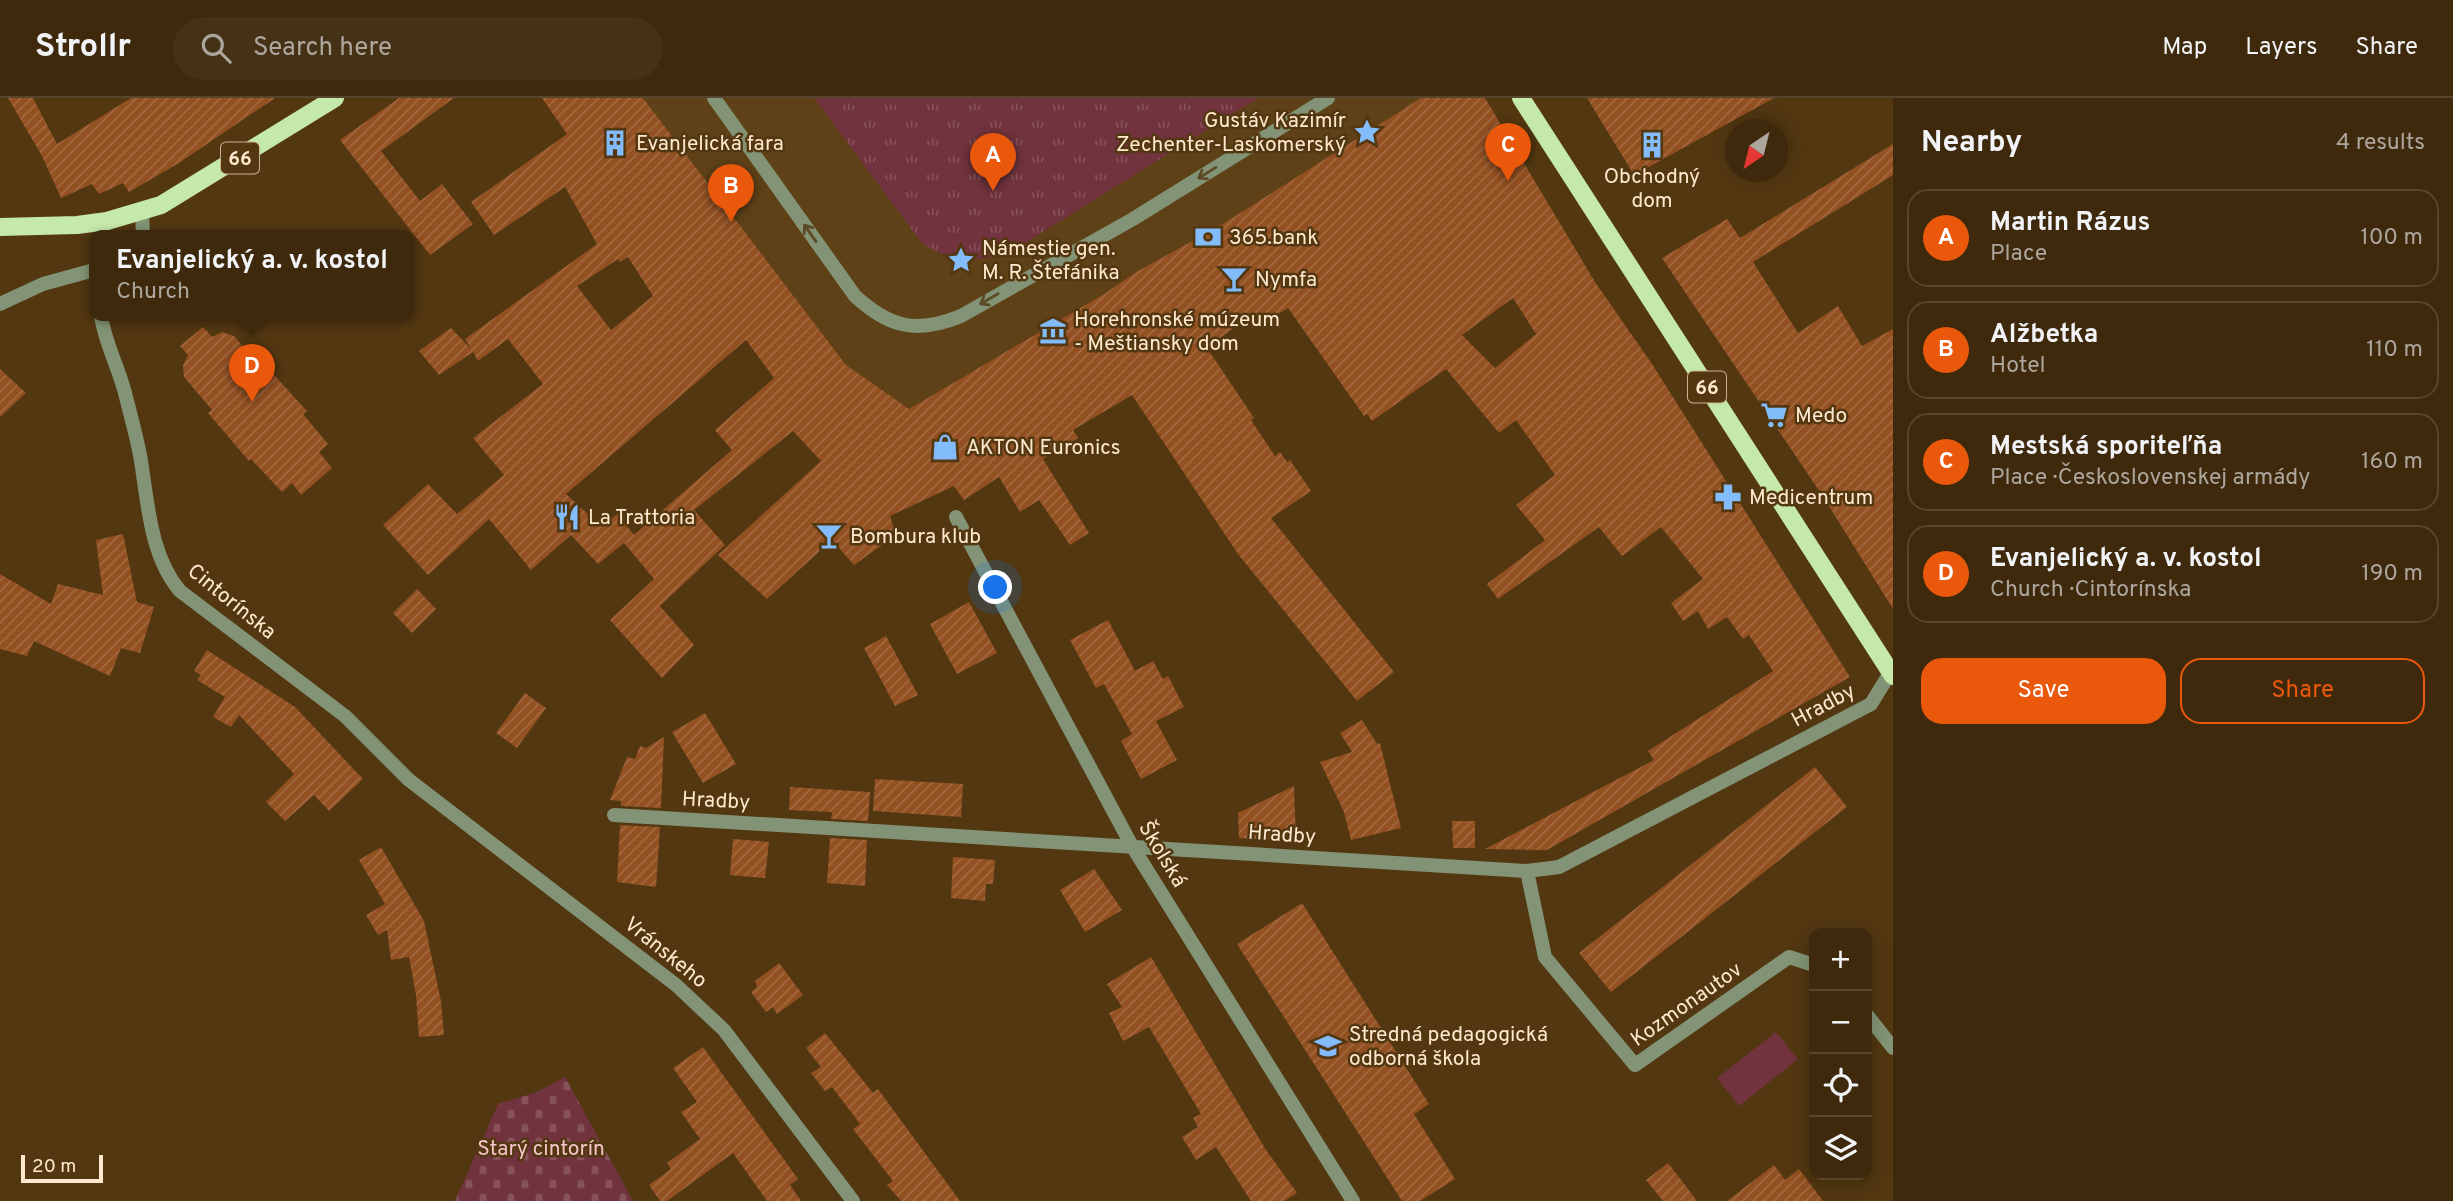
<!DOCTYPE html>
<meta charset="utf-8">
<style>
:root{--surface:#3e290d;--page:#453116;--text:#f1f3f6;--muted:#ada69d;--line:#57452e;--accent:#ea580c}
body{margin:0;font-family:Overpass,sans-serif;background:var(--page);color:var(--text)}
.controls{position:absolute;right:21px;bottom:21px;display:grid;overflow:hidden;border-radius:14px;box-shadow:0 4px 18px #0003}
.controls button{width:63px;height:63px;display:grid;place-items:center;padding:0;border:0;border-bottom:2px solid var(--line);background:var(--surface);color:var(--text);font:35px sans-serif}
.compass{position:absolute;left:1725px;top:21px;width:63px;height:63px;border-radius:50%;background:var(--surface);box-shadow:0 4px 18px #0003;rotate:215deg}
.scale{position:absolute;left:21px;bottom:18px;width:82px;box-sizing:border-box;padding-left:7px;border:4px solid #ffe8cd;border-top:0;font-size:19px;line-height:24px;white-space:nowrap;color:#ffe8cd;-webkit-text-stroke:5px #523711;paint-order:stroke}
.you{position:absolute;left:996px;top:490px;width:24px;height:24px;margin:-18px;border:5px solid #fff;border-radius:50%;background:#1a73e8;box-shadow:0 0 0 10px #1a73e833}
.badge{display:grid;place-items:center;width:46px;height:46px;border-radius:50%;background:var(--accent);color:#fff;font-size:23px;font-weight:700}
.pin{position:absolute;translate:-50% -58px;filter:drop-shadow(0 2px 4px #0008)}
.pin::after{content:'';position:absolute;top:37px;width:24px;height:21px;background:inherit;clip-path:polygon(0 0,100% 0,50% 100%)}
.popup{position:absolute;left:89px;top:132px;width:326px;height:91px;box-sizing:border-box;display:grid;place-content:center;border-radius:14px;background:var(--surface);filter:drop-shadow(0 2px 5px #0005);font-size:23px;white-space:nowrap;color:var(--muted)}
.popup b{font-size:26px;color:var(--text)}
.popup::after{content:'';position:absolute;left:50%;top:100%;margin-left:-14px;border:14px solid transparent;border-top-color:var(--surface)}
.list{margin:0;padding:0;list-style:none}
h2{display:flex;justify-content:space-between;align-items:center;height:91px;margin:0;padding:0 28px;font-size:30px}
h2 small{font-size:23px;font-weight:400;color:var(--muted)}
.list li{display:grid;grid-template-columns:46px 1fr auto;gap:21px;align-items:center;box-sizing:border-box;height:98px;margin:0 14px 14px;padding:0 14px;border:2px solid var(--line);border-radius:21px}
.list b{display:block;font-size:26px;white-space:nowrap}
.list p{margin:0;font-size:23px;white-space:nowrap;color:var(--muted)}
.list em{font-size:23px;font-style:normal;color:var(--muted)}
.actions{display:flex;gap:14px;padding:21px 28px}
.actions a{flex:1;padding:16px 0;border:2px solid var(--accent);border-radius:21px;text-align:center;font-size:24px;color:var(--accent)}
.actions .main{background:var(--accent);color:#fff}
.icon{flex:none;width:38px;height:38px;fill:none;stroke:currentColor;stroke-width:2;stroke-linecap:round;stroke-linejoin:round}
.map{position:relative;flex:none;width:1893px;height:1103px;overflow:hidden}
header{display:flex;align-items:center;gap:42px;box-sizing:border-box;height:98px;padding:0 35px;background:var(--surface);border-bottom:2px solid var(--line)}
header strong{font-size:33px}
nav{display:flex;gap:38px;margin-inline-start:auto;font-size:24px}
.search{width:490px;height:63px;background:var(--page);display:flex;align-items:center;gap:18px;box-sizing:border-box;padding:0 24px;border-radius:38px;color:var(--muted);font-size:26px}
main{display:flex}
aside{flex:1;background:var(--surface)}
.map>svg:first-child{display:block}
</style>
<header>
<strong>Strollr</strong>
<div class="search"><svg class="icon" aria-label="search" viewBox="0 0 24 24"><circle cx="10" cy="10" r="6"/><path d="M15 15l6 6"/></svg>Search here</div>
<nav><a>Map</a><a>Layers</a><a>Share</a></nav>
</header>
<main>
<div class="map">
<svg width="1893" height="1103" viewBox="0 0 1893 1103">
<defs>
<pattern id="cemetery-stones" width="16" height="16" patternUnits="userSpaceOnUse" patternTransform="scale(1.75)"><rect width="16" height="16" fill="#71333d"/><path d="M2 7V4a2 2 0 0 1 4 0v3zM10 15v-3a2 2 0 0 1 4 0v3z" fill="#865158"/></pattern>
<pattern id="park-tufts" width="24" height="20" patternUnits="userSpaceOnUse" patternTransform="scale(1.75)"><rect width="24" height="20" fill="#71333d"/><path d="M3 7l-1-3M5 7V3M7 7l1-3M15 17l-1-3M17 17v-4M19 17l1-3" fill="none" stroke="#865158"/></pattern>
<pattern id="building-hatch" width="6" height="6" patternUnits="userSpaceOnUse" patternTransform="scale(1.75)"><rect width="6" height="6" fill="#935021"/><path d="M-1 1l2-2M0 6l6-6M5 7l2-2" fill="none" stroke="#a36940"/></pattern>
</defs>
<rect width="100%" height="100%" fill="#523711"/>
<!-- built -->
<path fill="#5f4117" d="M643,0h778l-203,129 -309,182 -18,15z"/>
<!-- green -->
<path fill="#71333d" d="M1776,934l22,27 -59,47 -22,-28z"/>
<!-- cemetery -->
<path fill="url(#cemetery-stones)" d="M565,979l68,124h-178l43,-97 39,-12z"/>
<!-- park -->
<path fill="url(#park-tufts)" d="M814,0h444l-244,152c-37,13 -57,15 -92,-7z"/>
<!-- building -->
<path fill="url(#building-hatch)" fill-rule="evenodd" d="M8,0h25l24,46 74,-46h144l-96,65 -50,29 -6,-9 -24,11 -7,-10 -31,14 -19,-42z
M399,0h55l-73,53 39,50 22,-17 31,40 -43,31 -90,-115z
M542,0h101l203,267 63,44 195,-115 34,-23 80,-44 203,-129h64l110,184 57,82 198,313 -303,173 -62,-1 169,-89 -6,-9 125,-80 -24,-36 -6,4 -16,-22 -19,12 -10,-18 -15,10 -12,-18 32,-24 -42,-52 -39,29 -23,-29 -101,72 -11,-15 58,-44 -29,-35 39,-30 -39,-55 -17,13 -53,-64 -74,52 -5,-7 -3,2 -76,-108 -35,21 -7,-10 -39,29 47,70 -3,2 24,36 5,-4 7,10 3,-2 21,31 -40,27 123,154 -37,29 -119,-147 -106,-159 -59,35 5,8 -35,21 46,74 -19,12 -31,-45 -19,12 -21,-35 -35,23 -10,-14 -64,30 6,19 -42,30 -22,-25 -65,59 -49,-44 103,-94 -28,-30 -99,79 31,35 -65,61 34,39 -32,33 -52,-58 44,-41 -30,-36 10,-8 -36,29 -27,-29 -40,35 -42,-51 -61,56 -45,-50 45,-41 29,30 47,-39 -31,-37 70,-54 -35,-45 -30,22 -5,-9 -34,23 -20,-24 32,-23 20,21 -6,-10 132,-95 -32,-57 -71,48 -23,-33 96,-68zM628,159l25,39 -42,34 -34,-44 41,-27 2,3zM1513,200l23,36 -41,34 -33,-33zM746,242l28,38 -59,52 17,20 -98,85 -17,-21 -15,13 -36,-33z
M1587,0h187l-140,77z
M1893,46v31l-140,87 45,71 40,-27 24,40 31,-17v280l-71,-114 -160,-237 65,-39 13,19z
M203,229l9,10 10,-5 12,4 27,32 4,-3 42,46 -4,3 25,30 -9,8 13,16 -31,27 -9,-12 -10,9 -31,-33 -2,2 -41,-48 4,-3 -28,-33 -1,-12 5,-10 -8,-9z
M0,271l26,24 -26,24z
M123,436l14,68 17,5 -14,46 -19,-5 -11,28 -76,-35 -7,15 -27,-7v-75l51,30 7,-20 45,11 -7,-55z
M417,491l19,20 -24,24 -19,-20z
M969,504l28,51 -40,21 -27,-50z
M1108,522l27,51 18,-10 10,18 5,-3 16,31 -28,14 21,39 -36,19 -20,-38 11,-7 -28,-50 -8,4 -26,-48z
M886,538l32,59 -23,11 -31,-58z
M207,552l88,57 68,72 -34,32 -15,-16 -29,26 -19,-19 28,-28 -55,-59 -8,12 -18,-10 12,-20 -28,-17 4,-5 -7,-4z
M525,595l21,15 -29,40 -21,-15z
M705,615l31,51 -33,19 -31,-51z
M1362,622l15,24 3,-1 21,85 -50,12 -7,-28 -24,-50 32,-10 -12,-19z
M664,639l-3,71 -40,-2v-5l-11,-1 17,-43 8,2 5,-13 6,2z
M1815,669l32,40 -236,185 -32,-39z
M875,681l88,5 -2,33 -88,-6z
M1294,688l2,55 -57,-3 -1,-25z
M790,689l80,5 -2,29 -37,-2 1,-7 -43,-2z
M1452,723h23v27h-22z
M620,727l40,2 -4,60 -39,-5z
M830,740l37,2 -2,46 -38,-3z
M733,741l36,3 -4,36 -35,-3z
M381,749l43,74 17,80 3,34 -25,2 -3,-42 -7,-38 -18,3 -4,-30 -9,5 -12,-20 19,-11 -26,-44z
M953,759l42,3 -2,24h-7l-1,17 -34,-3z
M1094,771l28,41 -37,22 -25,-42z
M1302,805l127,201 -15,10 41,65 -35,22h-18l-165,-257z
M1151,859l115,193 31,43 -13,8h-33l-35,-54 -20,13 -14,-23 16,-10 -5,-9 8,-4 -52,-87 -26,14 -14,-28 13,-6 -15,-23z
M779,865l24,32 -26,19 -4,-7 -7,5 -15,-20 6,-5 -2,-6z
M825,935l48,60 5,-4 82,112h-59l-14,-16 6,-4 -40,-52 7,-5 -28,-37 -7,4 -14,-18 10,-6 -15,-19z
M703,949l95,132 -8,6 11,16h-34l-34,-48 -66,48h-7l-11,-16 22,-16 -4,-6 33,-24 -19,-27 16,-10 -24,-34z
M1668,1065l17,22 12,16h-34l-17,-21z
M1774,1067l11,15 14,-11 24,32h-96z"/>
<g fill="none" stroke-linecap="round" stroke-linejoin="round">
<!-- minor -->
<path stroke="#829475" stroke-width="14" d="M714,0l141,198c35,32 62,38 106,20l172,-97 195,-121
M142,114l1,24
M0,206l43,-20 51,-14
M101,218c4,27 17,50 24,77 5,20 11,41 15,62 8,46 9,99 40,136l165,125 64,64 267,205 48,45 129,171
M956,419l176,329 221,355
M614,717l913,56 32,-4 312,-163 22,-36
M1527,773l18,86 90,108 154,-108 25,8
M1867,917l26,33"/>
<!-- primary -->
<path stroke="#c5e9a9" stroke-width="18" d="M1521,0l372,578
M0,129l77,-2 30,-4 54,-16 174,-107"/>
</g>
<!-- one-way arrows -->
<defs><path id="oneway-shaft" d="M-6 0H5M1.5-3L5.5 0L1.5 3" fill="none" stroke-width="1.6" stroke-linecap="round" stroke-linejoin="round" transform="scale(1.75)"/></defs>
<g stroke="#5c4a25">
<use href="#oneway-shaft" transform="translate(1207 75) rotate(148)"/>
<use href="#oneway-shaft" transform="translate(810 135) rotate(-125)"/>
<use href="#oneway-shaft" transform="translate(989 201) rotate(150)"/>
</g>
<!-- icons -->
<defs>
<g id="sight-bare" transform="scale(2.1)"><path d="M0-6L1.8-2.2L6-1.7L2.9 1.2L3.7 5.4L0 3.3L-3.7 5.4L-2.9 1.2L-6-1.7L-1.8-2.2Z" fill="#83bcfb" stroke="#523711" stroke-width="2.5" paint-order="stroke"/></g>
<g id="building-bare" transform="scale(2.1)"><path d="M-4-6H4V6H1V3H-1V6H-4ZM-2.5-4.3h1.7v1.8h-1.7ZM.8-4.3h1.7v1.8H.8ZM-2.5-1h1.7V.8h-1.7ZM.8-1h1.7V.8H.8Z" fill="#83bcfb" stroke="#523711" stroke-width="2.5" paint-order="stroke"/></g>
<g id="bank-bare" transform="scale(2.1)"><path d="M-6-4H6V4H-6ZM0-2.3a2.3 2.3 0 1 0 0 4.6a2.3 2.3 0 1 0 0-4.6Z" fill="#83bcfb" stroke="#523711" stroke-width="2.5" paint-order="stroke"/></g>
<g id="bar-bare" transform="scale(2.1)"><path d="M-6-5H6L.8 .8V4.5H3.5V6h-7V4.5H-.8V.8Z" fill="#83bcfb" stroke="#523711" stroke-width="2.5" paint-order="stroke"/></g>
<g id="museum-bare" transform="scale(2.1)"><path d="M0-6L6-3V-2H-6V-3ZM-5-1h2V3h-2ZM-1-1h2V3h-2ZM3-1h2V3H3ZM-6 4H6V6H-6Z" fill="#83bcfb" stroke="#523711" stroke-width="2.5" paint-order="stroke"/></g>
<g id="supermarket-bare" transform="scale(2.1)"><path d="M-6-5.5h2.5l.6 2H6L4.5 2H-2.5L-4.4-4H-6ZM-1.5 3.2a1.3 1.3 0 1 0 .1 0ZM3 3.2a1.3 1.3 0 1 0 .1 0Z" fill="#83bcfb" stroke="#523711" stroke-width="2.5" paint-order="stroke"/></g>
<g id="shop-bare" transform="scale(2.1)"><path d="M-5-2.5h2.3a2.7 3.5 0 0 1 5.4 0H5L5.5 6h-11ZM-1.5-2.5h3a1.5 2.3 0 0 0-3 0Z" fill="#83bcfb" stroke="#523711" stroke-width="2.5" paint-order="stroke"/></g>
<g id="pharmacy-bare" transform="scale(2.1)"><path d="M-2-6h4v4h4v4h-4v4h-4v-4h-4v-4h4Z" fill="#83bcfb" stroke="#523711" stroke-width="2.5" paint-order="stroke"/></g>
<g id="restaurant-bare" transform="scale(2.1)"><path d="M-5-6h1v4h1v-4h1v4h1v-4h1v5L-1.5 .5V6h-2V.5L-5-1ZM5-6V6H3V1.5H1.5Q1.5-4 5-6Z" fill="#83bcfb" stroke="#523711" stroke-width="2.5" paint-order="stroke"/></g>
<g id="school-bare" transform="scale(2.1)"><path d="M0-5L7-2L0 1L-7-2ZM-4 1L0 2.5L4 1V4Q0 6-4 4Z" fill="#83bcfb" stroke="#523711" stroke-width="2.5" paint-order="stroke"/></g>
</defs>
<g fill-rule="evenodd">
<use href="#sight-bare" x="1367" y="34"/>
<use href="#building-bare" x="615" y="45"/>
<use href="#building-bare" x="1652" y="47"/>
<use href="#bank-bare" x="1208" y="139"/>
<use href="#sight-bare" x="961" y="162"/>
<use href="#bar-bare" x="1234" y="181"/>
<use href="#museum-bare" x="1053" y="233"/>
<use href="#supermarket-bare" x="1774" y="317"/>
<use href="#shop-bare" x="945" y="349"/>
<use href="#pharmacy-bare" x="1728" y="399"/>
<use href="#restaurant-bare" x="567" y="419"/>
<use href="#bar-bare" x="829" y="438"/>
<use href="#school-bare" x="1328" y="948"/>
</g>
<g text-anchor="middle" stroke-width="5" stroke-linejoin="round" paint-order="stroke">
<!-- shield labels -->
<g fill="#523711" stroke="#cbb395" stroke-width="2">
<rect x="221" y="44.5" width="38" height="31" rx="5"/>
<rect x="1688" y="273.5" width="38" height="31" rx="5"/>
</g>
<g font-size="19" font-weight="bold" fill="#ffe8cd">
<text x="240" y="67">66</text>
<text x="1707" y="296">66</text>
</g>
<!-- poi labels -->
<g font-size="21" fill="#ffe8cd" stroke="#523711" text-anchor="start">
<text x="1346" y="29" text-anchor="end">Gustáv Kazimír<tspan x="1346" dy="24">Zechenter-Laskomerský</tspan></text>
<text x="636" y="52">Evanjelická fara</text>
<text x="1652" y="85" text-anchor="middle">Obchodný<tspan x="1652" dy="24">dom</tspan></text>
<text x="1229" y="146">365.bank</text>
<text x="982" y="157">Námestie gen.<tspan x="982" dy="24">M. R. Štefánika</tspan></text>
<text x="1255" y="188">Nymfa</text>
<text x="1074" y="228">Horehronské múzeum<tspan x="1074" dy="24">- Meštiansky dom</tspan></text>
<text x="1795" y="324">Medo</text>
<text x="966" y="356">AKTON Euronics</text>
<text x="1749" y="406">Medicentrum</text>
<text x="588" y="426">La Trattoria</text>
<text x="850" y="445">Bombura klub</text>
<text x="1349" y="943">Stredná pedagogická<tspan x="1349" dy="24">odborná škola</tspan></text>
</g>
<!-- street labels -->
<g font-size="21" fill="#ffe8cd" stroke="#523711">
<text transform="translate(232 503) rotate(39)" y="7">Cintorínska</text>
<text transform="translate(1823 607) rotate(-28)" y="7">Hradby</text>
<text transform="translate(716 702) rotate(3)" y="7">Hradby</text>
<text transform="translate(1282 736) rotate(4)" y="7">Hradby</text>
<text transform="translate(1163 756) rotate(59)" y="7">Školská</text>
<text transform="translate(666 854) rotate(39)" y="7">Vránskeho</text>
<text transform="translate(1686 906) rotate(-35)" y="7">Kozmonautov</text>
</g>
<!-- park labels -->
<g font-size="21" fill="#f5c5c9" stroke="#523711">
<text x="541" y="1057">Starý cintorín</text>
</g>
</g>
</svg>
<div class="controls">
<button>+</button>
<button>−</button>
<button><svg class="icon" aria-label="locate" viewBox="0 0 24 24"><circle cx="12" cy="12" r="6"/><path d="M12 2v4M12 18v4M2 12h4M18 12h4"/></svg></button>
<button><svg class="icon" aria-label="layers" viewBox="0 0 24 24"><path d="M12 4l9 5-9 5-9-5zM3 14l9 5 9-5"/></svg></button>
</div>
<svg class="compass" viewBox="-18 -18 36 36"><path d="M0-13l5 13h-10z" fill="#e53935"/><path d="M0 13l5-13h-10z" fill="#ada69d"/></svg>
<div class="scale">20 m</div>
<div class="you"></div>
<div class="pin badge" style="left:993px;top:93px">A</div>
<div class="pin badge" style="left:731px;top:124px">B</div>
<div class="pin badge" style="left:1508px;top:83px">C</div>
<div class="pin badge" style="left:252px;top:304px">D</div>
<div class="popup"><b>Evanjelický a. v. kostol</b>Church</div>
</div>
<aside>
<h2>Nearby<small>4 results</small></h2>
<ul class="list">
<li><span class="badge">A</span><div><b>Martin Rázus</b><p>Place</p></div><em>100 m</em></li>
<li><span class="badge">B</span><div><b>Alžbetka</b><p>Hotel</p></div><em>110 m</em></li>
<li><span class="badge">C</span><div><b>Mestská sporiteľňa</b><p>Place · Československej armády</p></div><em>160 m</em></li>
<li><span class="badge">D</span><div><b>Evanjelický a. v. kostol</b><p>Church · Cintorínska</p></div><em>190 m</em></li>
</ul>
<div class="actions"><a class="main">Save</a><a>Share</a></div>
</aside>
</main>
